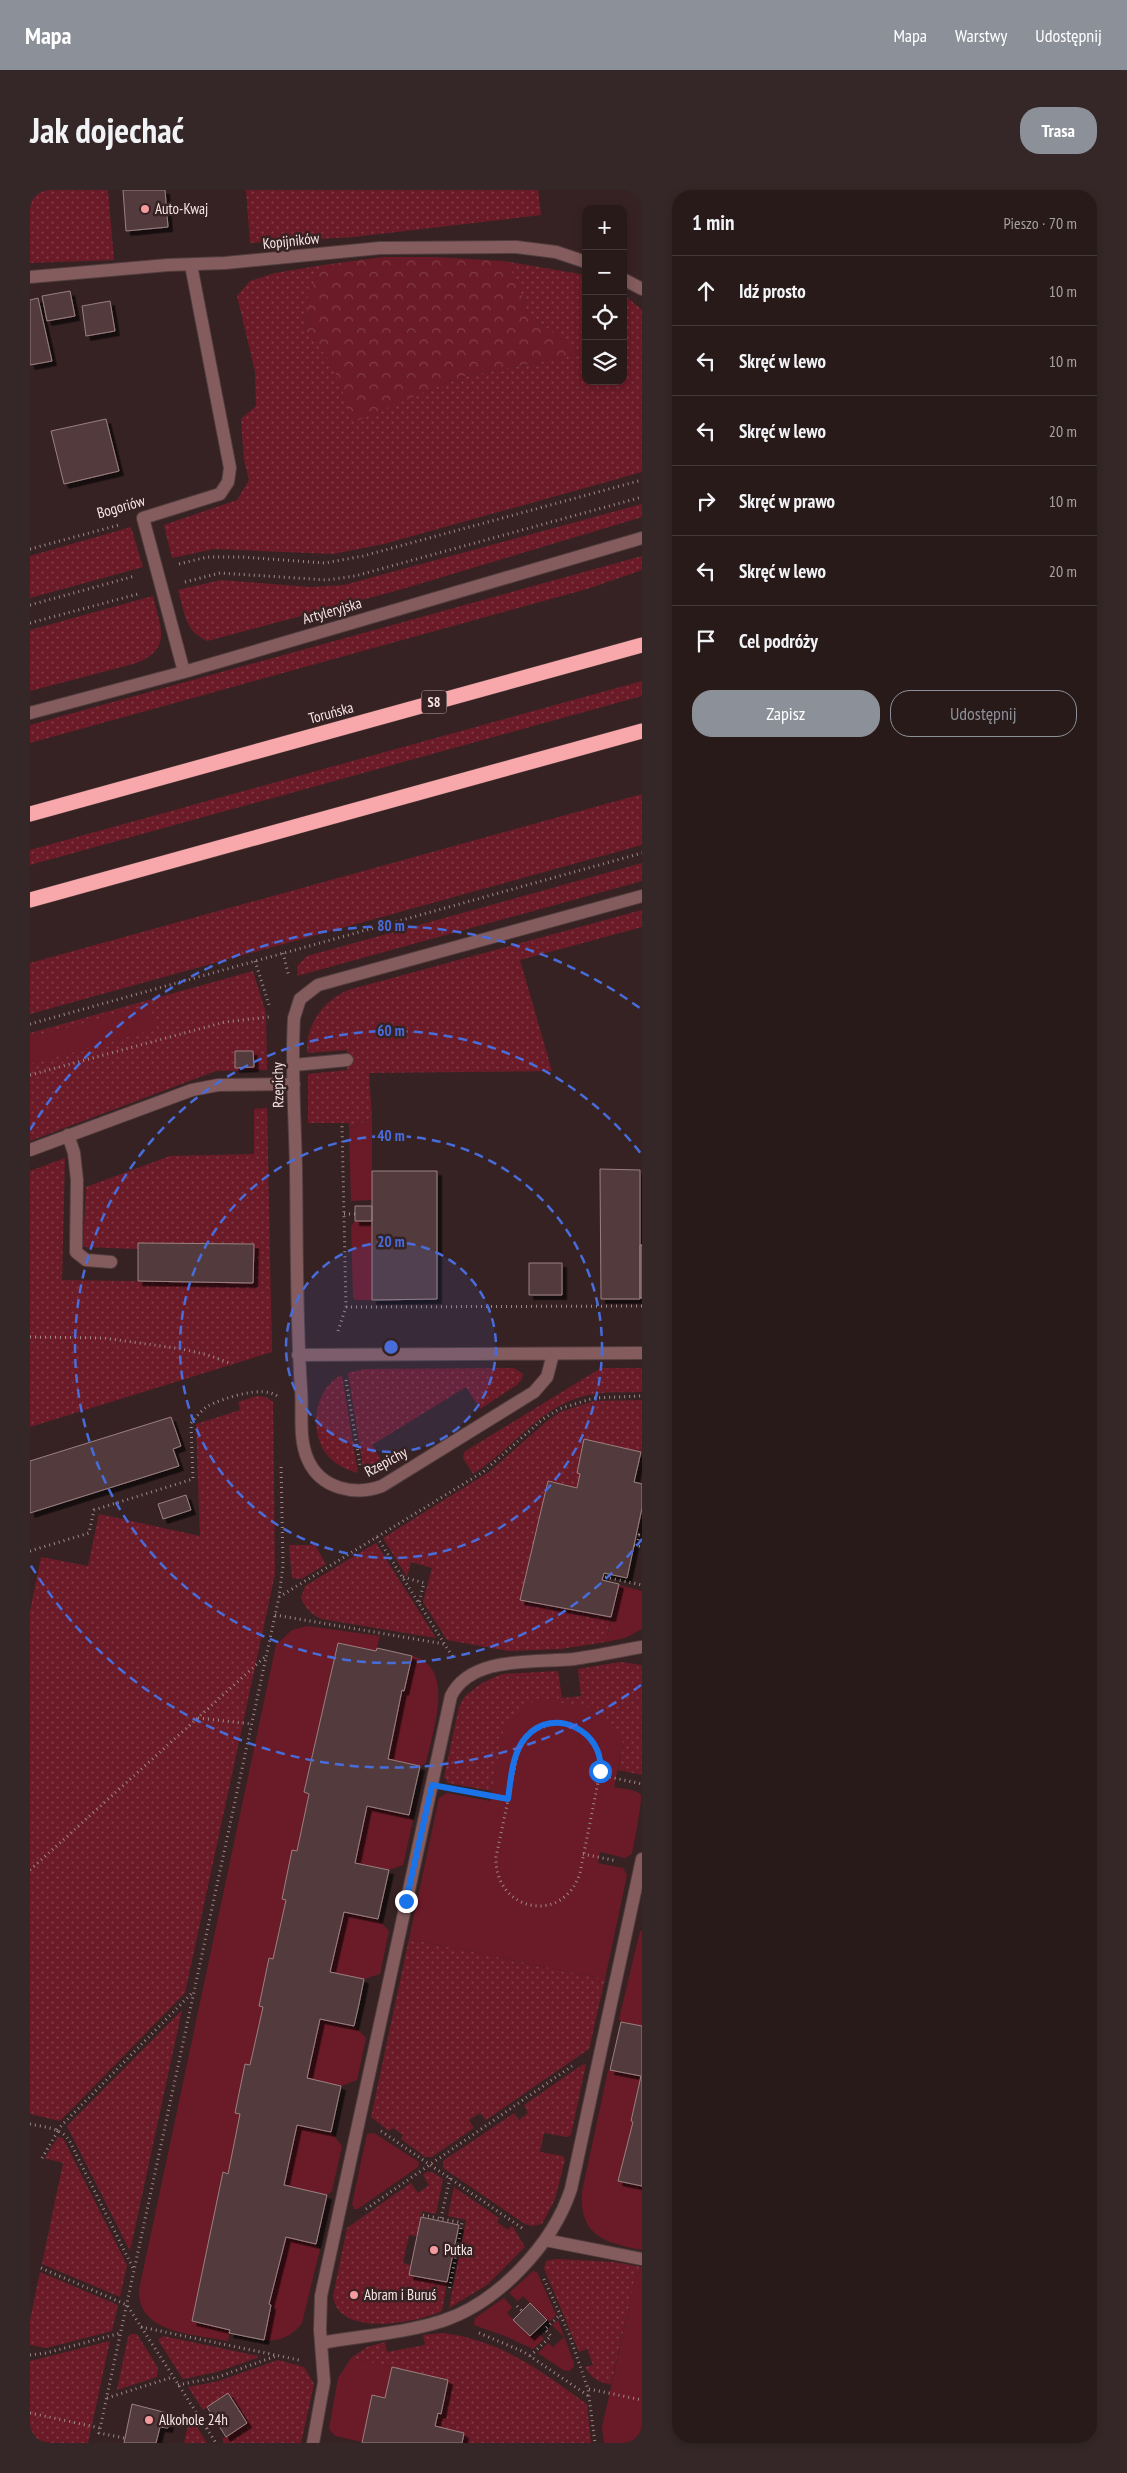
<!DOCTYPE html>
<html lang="pl">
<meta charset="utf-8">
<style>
:root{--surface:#291a1a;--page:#352727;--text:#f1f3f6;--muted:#a5a1a2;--line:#453839;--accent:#8c9099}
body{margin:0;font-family:"PT Sans Narrow",sans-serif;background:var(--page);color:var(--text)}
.controls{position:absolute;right:15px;top:15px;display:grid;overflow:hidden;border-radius:10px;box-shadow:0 2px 8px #0003}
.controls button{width:45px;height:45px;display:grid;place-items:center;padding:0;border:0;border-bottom:1px solid var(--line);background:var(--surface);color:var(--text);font:25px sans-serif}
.stop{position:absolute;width:15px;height:15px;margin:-11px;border:4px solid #1a73e8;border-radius:50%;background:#fff}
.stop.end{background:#1a73e8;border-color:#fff;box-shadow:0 1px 5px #0008}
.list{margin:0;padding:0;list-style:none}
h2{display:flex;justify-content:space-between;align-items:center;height:65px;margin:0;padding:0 20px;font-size:21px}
h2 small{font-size:16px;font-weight:400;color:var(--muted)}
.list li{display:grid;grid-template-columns:32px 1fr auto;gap:15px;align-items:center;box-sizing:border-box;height:70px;padding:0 20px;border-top:1px solid var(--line)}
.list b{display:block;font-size:19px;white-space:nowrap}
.list em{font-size:16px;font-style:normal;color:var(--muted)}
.actions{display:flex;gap:10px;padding:15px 20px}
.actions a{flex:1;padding:11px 0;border:1px solid var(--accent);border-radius:20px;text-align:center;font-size:18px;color:var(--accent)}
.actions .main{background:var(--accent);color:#fff}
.icon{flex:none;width:28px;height:28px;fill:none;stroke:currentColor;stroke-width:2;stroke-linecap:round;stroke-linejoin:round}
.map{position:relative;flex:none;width:612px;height:2253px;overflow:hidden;border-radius:20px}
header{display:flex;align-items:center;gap:30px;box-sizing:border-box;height:70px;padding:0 25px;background:var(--accent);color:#fff}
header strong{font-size:24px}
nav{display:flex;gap:28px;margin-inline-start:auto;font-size:18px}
.intro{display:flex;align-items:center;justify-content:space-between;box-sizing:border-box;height:120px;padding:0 30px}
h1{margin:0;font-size:35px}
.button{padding:12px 22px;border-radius:20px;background:var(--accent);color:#fff;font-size:18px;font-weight:700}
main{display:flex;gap:30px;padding:0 30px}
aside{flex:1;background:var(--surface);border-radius:20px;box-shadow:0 2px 8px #0003}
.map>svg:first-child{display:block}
</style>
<header>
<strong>Mapa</strong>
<nav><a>Mapa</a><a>Warstwy</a><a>Udostępnij</a></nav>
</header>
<div class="intro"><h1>Jak dojechać</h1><a class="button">Trasa</a></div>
<main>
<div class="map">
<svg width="612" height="2253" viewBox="0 0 612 2253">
<defs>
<pattern id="grass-dots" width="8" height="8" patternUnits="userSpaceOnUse" patternTransform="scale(1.25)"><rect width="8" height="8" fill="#6b1b27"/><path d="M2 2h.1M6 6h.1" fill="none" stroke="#813c46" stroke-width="1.8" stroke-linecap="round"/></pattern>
<pattern id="forest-crowns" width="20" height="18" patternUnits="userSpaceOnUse" patternTransform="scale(1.25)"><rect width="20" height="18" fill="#6b1b27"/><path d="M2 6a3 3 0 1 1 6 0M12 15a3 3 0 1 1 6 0" fill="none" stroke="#813c46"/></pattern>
<filter id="shadow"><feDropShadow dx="4.5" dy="4.5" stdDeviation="0" flood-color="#0009"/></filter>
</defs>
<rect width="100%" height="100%" fill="#372223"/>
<!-- grass -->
<path fill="url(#grass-dots)" d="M0,0h78l6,70 -84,3z
M216,0h292l3,25 -187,22 -104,6z
M474,71l82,14v106h37v-87l19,16v162l-258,72 -51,10 -119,-5 -42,9 -8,-33 73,-25 12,-20 -5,-20 -3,-41 15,-13 -1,-35 -18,-75 13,-15 25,-8 48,-8 -15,29 -2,35 26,35 23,57 105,-44 121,-23 -53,-40 -12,-36z
M612,314v13l-243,73 -192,51c-23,-11 -22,-28 -29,-51l43,-10 89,7 34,-2z
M101,337l12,40 -113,31v-42z
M612,366v14l-55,19 -557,154v-18z
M123,406c7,31 20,52 -16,67l-107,28v-61z
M612,491v15l-612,169v-15z
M612,604v51l-612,169v-51z
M612,673v18l-345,95 1,-11 9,-9z
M612,720v17l-122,33 32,111 -183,2 3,45 -23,11v-6h-41v-49l39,-4v-20l-40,3c-1,-29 16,-52 41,-63z
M223,781l13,42 1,57 -51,1 -186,70v-108z
M237,918l5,244 -242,75v-256l35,-13 -3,122 191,3v-39l-114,-1 -1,6 -55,-2 3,-60 84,-31 84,-2v-45z
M484,1178l9,6 -1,5 -5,6 -37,24 -14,-22 -94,58 13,21 -11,6 -10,1 -16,-100 16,-4z
M571,1178h41v24c-18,1 -36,-1 -53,3 -50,10 -75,54 -116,79l-10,-16 1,-6z
M312,1185l16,98c-11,-3 -22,-8 -30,-17 -20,-23 -14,-68 14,-81z
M227,1206l9,1 7,5 2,172 -90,419 -125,128 -30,-7v-503l11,-54 47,9 11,-52 101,22 -4,-112 44,-14 -2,-8z
M612,1210v52l-58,-12 -7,33 3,1 -3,14 -28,-7 -29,119 91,17 -5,25 -45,7 -52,2 -62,-11 -24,-38 9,-34 -21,-6 -4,15 -24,-39 106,-66 57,-50 14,-10 34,-11z
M346,1353l60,95 -115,-19c-10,-5 -16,-11 -20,-21l4,-12z
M259,1355h26l11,19 -25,15 -9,-1z
M590,1472l22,3v110l-24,-5 5,-27 -118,-18 -13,66 -44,-8 -4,-6 15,-70 6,-11 17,-13 20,-9 56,-3 4,27 19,-2 -3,-27z
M379,1749l196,40 -16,70 -103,71 -6,-7 -11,7 5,8 -42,29h-7l-24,-18 2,-4 -10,-7 -4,3 -18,-14z
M152,1820l-52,241 -63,-125z
M556,1874l-15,71 -4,2 -23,-4 -4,19 23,4 2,4 -10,39 -13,25 -10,2 -7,-2 -82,-56v-7l71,-48 5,7 9,-7 -4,-8 58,-40z
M28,1947l5,1 64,127 -7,32 -78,-33 21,-101 -18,-5z
M397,1982h5l11,7 -7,35 -14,-3 -5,25 -8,-1 -6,28 8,2 -1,10 37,7 -5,29c-26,12 -104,27 -109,-15l14,-68 64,-45 7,10 11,-8 -6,-10z
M424,1997l45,31 -2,4 11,8 3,-4 2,1 12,20 -38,38 -38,23 17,-88 -18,-4z
M526,2069l58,3 28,5v6l-5,-1 -26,113c-11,-3 -20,-6 -26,-18l8,-2 -6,-16 -8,3 -35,-84 2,-7z
M10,2082l78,33 -6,26 -66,17 -16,-3v-25z
M413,2143c60,8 96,37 144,71l4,39h-129l2,-10 -29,-7 3,-13 3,1 7,-34 -97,-22 16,-11 18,-5 2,10 38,-7 -2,-10z
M101,2144h6l21,34 -1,9 -40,13 11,-53z
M133,2146l95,20 -1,2 -40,14 -34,7 -25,-39z
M80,2151l-22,102h-37l-21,-4v-78z
M248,2170l26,7 10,17 -13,59h-77l-2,-4 25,-17 -19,-29 -25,17 -15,-23 31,-6z
M162,2229l15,24h-23l5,-22z"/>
<!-- forest -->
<path fill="url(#forest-crowns)" d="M353,67h53l68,4 12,17 12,36 53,40 -121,23 -106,45 -22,-58 -26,-34 2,-36 15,-29z"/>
<!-- green -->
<path fill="#6b1b27" d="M120,815l7,24 -127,35v-26z
M342,928v82l-21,1 -2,-72z
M325,1031h17v79h-17l-2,-3 -2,-71z
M589,1395l23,6v38l-17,9 -19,4z
M277,1436l73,10 -4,15 -38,-8 -34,149 5,2 -12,57 -5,-1 -10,48 4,2 -13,59 -4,-1 -10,48 4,1 -13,58h-5l-10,48 5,1 -12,60 -5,-1 -31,148 38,9 -2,11c-33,-7 -90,-7 -89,-51l137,-645 16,-15z
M382,1466c45,11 20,76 14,107l-6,3 -32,-7 14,-69h2z
M506,1509l63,10 24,34 -9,44c7,2 23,2 27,8 1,8 -7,48 -9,59l-7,4 -25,-6 -2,11 25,5 4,7 -22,104 -196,-40 30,-141 8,-5 43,8 15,-76z
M337,1616l42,9 4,5 -10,45 -14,5 -34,-7z
M314,1722l34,7 11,12 -9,43 -16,5 -34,-7z
M610,1741h2v95l-21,-4 -2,-3z
M290,1829l34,7 12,12 -9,42 -16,6 -34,-8z
M580,1880l31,6 -10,45 2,1 -14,59 23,5v64c-36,-7 -63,-13 -60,-58l26,-121z
M267,1935l34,7 11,14 -10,45 -5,4 -43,-10z
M344,1943l45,29 -1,5 -60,42h-4l-2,-5 15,-70z
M256,2047l30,7 4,5 -18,74c-10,13 -22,19 -38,17l7,-34 -2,-2z
M503,2081l4,1 19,43 -7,7 -26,-26 -5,5 -9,-8z
M607,2082l5,1v170h-38l-2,-16z
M474,2108l8,9 -5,6 25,25 6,-5 6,6 -11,10 -28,-13 -31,-11 1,-7z
M528,2130l16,43v4l-5,4 -6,-1 -25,-17 10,-10 5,4 11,-10 -12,-12z
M321,2168l41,9 -7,31 -13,-3 -10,47 -27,-6 -6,-7 9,-51z"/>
<!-- building -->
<path fill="#523b3c" stroke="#9b8081" filter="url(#shadow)" d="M93,0h42l3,37 -42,4z
M40,101l5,25 -28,5 -5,-25z
M8,108l14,63 -22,4v-65z
M80,111l5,30 -29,5 -4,-30z
M76,229l13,52 -55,13 -13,-53z
M205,861h18l1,16 -19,1z
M570,979l40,1v129h-39z
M342,981h65v128l-65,1z
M325,1016h17v15h-17z
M108,1053l116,1 -1,39 -115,-2z
M610,1055h2v53h-2z
M499,1073h33v32h-33z
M141,1227l10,29 -8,3 6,17 -149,47v-52z
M554,1249l57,13 -7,30 8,2v24l-15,70 -23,-5 -2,7 17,4 -8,33 -91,-17 28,-119 29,7 3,-14 -3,-1z
M156,1305l5,15 -28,9 -5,-15z
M308,1453l38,8 1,-3 35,8 -8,35 -2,-1 -14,69 32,7 -11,49 -42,-9 -12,57 34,7 -11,49 -34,-7 -14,60 34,7 -5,25 -5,22 -34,-7 -13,59 34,8 -10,46 -34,-7 -13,60 43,10 -11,49 -30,-7 -17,67 2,1 -7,35 -35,-7 1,-3 -38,-9 31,-149 5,2 12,-60 -5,-1 10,-49 5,1 13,-58 -4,-1 10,-48 4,1 13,-59 -4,-1 10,-49 5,1 12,-57 -5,-2z
M591,1832l21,4v160l-24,-5 15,-59 -2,-1 10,-45 -31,-6z
M391,2027l38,8 -12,57 -38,-7z
M500,2113l17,17 -17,16 -17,-16z
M362,2177l56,13 -7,34 -3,-1 -3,13 29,7 -2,10h-100l10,-48 13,3z
M198,2203l19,30 -21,14 -19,-30z
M102,2214l39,10 -3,14 -8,-1 -4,16h-32z"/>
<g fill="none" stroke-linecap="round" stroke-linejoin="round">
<!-- minor casing -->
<g stroke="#523e3e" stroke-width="14">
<path id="minor" d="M0,87l138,-12 57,-2 155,-15 136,-1 40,5 30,10
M593,89l19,10
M154,482l-41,-154 77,-24 8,-12 2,-14 -39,-203
M0,523l154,-41 458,-134
M264,875l53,-5
M38,945l6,18 3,27 -1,72 10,8 25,2
M0,960l162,-60 26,-5 76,-1
M523,1164l-6,23 -13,15 -152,94c-27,10 -61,3 -74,-26 -10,-22 -5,-48 -7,-71 -5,-73 -4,-146 -5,-220 -1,-50 -5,-101 -2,-151l6,-19 18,-14 324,-89
M268,1165l344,-2
M515,2050l97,19
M291,2153c39,-7 84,-10 121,-22 56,-18 111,-77 129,-132l71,-330
M283,2253l11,-61 -4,-52 1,-34 130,-600c20,-41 85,-33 123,-37 23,-3 45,-8 68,-12"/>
</g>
<!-- highway casing -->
<g stroke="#523e3e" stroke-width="16">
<path id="highway" d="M0,624l612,-169
M0,710l612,-169"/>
</g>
<!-- path -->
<path stroke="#9b898a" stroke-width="3" stroke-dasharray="1 4" stroke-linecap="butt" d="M0,359l89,-24
M149,374l28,-7h35l83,6 38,-7 279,-76
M155,392l35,-9 107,7 28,-4 287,-79
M0,415l105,-29
M0,433l108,-29
M253,763l6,24
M225,771l15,47
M0,834l612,-171
M0,885l195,-53 44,-5
M314,1024h12
M316,1117l296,-1
M308,1141l8,-24 -4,-182
M0,1147l74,1 78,11 26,6 24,9
M316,1190l14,85
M347,1347l77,122
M604,1355l8,2
M607,1355l2,-10 3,1
M0,1361l59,-18 5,-23 99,-31 -2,-56c5,-6 11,-13 17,-17 15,-8 55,-21 69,-10
M373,1387l21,6 -5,20
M575,1387l37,8
M249,1407l204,-125 60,-53 16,-10 35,-11 48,-2
M245,1425l169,29
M168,1528l54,6
M523,1533c28,0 47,16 48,44l-21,106c-17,53 -86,38 -84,-16l23,-109 13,-16z
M570,1585l42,9
M427,1599l51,10
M553,1664l34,7
M0,1680l236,-214
M0,1934c14,3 31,4 39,16l65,130
M27,1940l136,-138
M351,1941l141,97
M12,1968l16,-27
M336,2019l206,-143
M393,2025l39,8 -13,68
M411,2028l9,-40
M11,2078l86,37 89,138
M514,2089l25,55 19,55 7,54
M487,2116l5,5
M111,2137l158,33
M449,2143l45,19 66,45
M0,2165l16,-2 75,-20
M500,2166l21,-20 -6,-7 15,-14
M148,2195l40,-8 58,-21
M559,2199l53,11
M77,2208l66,-21
M0,2223l70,15
M177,2238l10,-6
M94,2248l-25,-5 180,-836 4,-31 -2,-103
M610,2253l2,-8"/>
<!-- minor -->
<use href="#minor" stroke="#855c5d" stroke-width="12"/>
<!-- highway -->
<use href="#highway" stroke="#f8a7aa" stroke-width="15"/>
</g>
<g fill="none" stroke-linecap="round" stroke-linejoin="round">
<!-- route -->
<path stroke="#1a73e8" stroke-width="6" d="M376,1711l26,-116 76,14c3,-21 4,-46 18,-62 28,-32 79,-5 74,34"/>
</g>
<!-- distance rings -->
<circle cx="361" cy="1157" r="105" fill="#486ddb" fill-opacity=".12"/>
<g fill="none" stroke="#486ddb" stroke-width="2.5" stroke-dasharray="9 6">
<circle cx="361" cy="1157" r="105"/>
<circle cx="361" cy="1157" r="211"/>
<path d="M612 1349A316 316 0 1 1 612 965"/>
<path d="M611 1495A421 421 0 0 1 0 1374M0 940A421 421 0 0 1 611 819"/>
</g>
<!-- markers -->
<g fill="#f49b9f" stroke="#372223" stroke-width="2">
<circle cx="115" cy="19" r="5"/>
<circle cx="404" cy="2060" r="5"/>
<circle cx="324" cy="2105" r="5"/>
<circle cx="119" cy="2230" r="5"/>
</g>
<g text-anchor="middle" stroke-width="5" stroke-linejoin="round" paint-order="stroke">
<!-- shield labels -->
<rect fill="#372223" stroke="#bdacac" stroke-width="1" x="391.5" y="500.5" width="25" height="23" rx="4"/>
<g font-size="14" font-weight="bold" fill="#f6e7e7">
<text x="404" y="517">S8</text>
</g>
<!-- poi labels -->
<g font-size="15" fill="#f6e7e7" stroke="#372223" text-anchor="start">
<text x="125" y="24">Auto-Kwaj</text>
<text x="414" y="2065">Putka</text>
<text x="334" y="2110">Abram i Buruś</text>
<text x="129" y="2235">Alkohole 24h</text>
</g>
<!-- street labels -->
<g font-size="15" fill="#f6e7e7" stroke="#372223">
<text transform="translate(261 51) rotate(-6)" y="5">Kopijników</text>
<text transform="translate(91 317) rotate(-16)" y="5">Bogoriów</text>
<text transform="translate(302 421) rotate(-16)" y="5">Artyleryjska</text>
<text transform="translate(301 523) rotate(-15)" y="5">Toruńska</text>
<text transform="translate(248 895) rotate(-91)" y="5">Rzepichy</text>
<text transform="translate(356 1272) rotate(-28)" y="5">Rzepichy</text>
</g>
</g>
<circle cx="361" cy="1157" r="8" fill="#486ddb" stroke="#372223" stroke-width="2.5"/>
<g font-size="15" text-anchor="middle" font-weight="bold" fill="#486ddb" stroke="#372223" stroke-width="5" stroke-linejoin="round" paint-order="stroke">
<text x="361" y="741">80 m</text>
<text x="361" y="846">60 m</text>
<text x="361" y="951">40 m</text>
<text x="361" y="1057">20 m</text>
</g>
</svg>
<div class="controls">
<button>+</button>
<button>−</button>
<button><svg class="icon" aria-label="locate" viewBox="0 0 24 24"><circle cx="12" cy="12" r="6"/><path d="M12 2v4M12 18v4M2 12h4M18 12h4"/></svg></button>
<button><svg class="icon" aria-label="layers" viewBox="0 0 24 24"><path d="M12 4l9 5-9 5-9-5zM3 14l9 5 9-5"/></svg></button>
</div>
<div class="stop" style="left:570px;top:1581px"></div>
<div class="stop end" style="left:376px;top:1711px"></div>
</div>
<aside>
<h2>1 min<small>Pieszo · 70 m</small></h2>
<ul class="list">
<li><svg class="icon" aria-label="ahead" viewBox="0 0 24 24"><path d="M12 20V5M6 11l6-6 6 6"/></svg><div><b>Idź prosto</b></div><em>10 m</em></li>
<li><svg class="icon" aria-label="left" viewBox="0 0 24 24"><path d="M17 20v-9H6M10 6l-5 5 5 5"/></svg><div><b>Skręć w lewo</b></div><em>10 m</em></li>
<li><svg class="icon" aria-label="left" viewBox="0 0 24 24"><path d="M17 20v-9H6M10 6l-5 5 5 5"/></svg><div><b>Skręć w lewo</b></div><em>20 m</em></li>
<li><svg class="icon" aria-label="right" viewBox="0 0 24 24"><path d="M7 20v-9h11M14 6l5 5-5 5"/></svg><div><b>Skręć w prawo</b></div><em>10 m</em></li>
<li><svg class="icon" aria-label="left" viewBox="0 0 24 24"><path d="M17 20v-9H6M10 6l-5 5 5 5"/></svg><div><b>Skręć w lewo</b></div><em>20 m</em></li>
<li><svg class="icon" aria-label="arrive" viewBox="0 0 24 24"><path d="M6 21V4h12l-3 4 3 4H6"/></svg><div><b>Cel podróży</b></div></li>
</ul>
<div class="actions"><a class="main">Zapisz</a><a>Udostępnij</a></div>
</aside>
</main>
